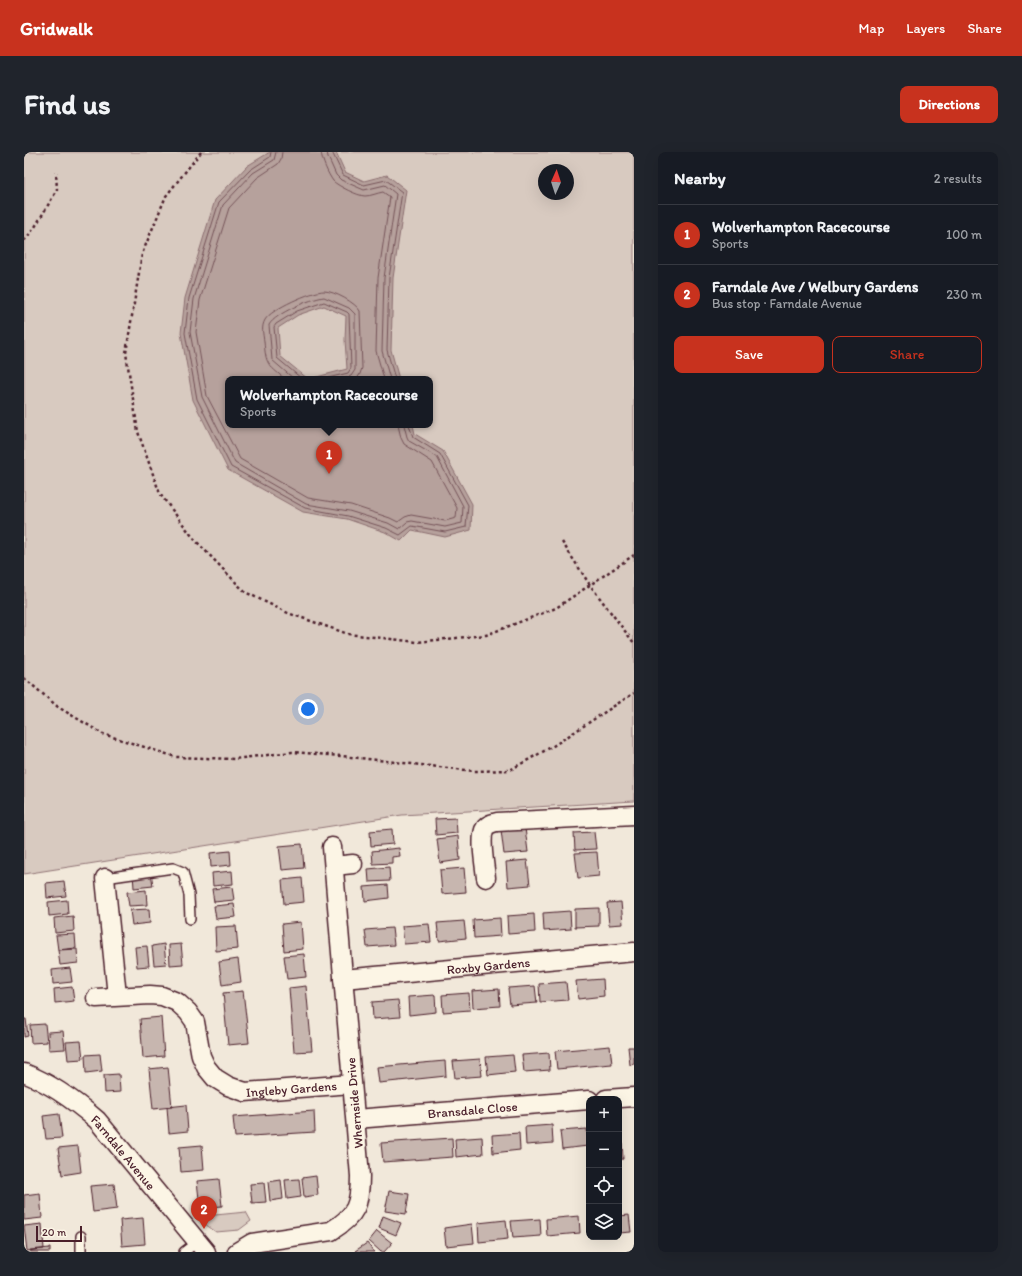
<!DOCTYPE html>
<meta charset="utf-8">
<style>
:root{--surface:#171b24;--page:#20242c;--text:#f1f3f6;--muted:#9ea1a6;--line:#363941;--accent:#c8321e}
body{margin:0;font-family:Itim,sans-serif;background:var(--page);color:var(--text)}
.controls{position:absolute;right:12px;bottom:12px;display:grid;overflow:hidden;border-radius:8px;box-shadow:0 4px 16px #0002}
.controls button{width:36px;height:36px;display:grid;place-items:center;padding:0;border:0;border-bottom:1px solid var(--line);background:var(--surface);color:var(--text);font:20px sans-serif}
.compass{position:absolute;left:514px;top:12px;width:36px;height:36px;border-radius:50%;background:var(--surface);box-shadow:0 4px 16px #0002;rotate:3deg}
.scale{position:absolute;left:12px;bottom:10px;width:46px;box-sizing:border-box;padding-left:4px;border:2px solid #4a1f2b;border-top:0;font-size:11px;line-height:14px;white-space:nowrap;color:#4a1f2b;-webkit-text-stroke:3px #fcf5e5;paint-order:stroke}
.you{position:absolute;left:284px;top:557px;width:14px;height:14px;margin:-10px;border:3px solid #fff;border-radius:50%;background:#1a73e8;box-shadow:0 0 0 6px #1a73e833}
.badge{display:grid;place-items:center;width:26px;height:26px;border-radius:50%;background:var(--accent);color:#fff;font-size:13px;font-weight:700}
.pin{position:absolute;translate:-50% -33px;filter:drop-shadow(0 1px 2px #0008)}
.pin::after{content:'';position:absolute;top:21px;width:14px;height:12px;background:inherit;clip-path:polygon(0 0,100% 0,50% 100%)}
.popup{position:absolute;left:201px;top:224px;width:208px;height:52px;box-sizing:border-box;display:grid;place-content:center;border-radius:8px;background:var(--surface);filter:drop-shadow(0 1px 3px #0005);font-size:13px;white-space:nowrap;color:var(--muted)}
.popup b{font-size:15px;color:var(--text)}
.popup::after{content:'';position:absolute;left:50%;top:100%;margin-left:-8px;border:8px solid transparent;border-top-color:var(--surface)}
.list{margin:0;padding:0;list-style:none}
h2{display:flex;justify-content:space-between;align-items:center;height:52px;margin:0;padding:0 16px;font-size:17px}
h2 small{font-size:13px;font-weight:400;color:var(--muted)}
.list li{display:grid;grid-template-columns:26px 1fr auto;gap:12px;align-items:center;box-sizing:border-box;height:60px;padding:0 16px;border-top:1px solid var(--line)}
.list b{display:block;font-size:15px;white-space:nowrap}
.list p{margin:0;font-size:13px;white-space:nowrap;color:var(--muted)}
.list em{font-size:13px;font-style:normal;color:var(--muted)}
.actions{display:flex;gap:8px;padding:12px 16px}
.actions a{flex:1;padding:9px 0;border:1px solid var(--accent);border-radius:8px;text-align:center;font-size:14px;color:var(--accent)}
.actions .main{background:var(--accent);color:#fff}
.icon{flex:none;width:22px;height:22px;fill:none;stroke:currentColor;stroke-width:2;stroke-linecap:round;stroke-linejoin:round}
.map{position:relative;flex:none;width:610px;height:1100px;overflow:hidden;border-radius:8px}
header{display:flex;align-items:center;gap:24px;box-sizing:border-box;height:56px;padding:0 20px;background:var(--accent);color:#fff}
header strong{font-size:19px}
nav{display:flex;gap:22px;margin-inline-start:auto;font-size:14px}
.intro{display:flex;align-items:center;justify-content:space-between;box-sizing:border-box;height:96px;padding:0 24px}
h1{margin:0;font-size:28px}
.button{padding:10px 18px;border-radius:8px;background:var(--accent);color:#fff;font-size:14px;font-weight:700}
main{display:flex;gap:24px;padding:0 24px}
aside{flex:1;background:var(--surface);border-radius:8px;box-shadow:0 4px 16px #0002}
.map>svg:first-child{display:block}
</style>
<header>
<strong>Gridwalk</strong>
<nav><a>Map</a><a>Layers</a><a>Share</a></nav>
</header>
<div class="intro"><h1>Find us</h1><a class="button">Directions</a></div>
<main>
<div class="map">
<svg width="610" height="1100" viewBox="0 0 610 1100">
<rect width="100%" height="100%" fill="#f1e8da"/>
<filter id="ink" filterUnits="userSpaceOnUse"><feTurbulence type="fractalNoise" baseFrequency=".025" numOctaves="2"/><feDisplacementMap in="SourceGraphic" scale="8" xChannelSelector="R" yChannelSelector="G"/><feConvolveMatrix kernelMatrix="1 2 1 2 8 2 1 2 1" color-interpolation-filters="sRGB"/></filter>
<g filter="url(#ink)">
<!-- green -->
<path fill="#d8cac0" stroke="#917476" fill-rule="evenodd" d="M0,0h610v649l-232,14 -378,59zM520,18h24v24h-24zM204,227h202v46h-202z
M222,1060l5,9 -12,9 -23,2 -21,-15z"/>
<!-- water -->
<path fill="#b6a19c" stroke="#8b6d6f" d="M246,0h66l9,20 19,9 23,-6 19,15 -13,88 -2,72 8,29h-90l38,-10 -2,-29 1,-24 -22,-10 -26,9 -20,13 2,28 28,23h-80v46h185l2,9 28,17 29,53 -1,26 -26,7 -33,-7 -11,11 -16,-9 -38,-13 -44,-7 -75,-42 -35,-70 -12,-67 4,-35 30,-98 32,-34z"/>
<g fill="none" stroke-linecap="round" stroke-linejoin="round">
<!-- shore -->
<path stroke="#755358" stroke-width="1" d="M247,0l-1,5 -20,13 -31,32 -30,96 -4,35 12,66 34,68 74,41 43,8 38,12 14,7 12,-9 33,6 21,-5 2,-22 -28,-51 -27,-17 -4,-12
M252,0l-2,8 -21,13 -30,32 -29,94 -4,33 12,65 33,66 71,41 43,7 39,12 11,6 8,-7 5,-1 33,6 17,-4 1,-17 -26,-49 -28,-16 -2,-4 -3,-12
M258,0l-1,7 -3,5 -21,14 -28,30 -29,92 -4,32 11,64 33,63 68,39 43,7 39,13 8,4 7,-5 6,-2 34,6 11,-3 1,-10 -25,-46 -28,-18 -3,-6 -3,-13
M297,0c1,9 7,22 12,29 5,5 25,15 32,15 6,0 12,-3 18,-4l7,5 -12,81 -2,73 8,28
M303,0l1,5 8,18 5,5 23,10 21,-5 11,9 -12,84 -2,73 8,28
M308,0l11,23 21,10 22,-5 16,12 -13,86 -2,72 8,29
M261,227c-18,-15 -19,-14 -21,-38 -1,-7 -3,-14 1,-21 6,-11 47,-29 59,-29 10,0 32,12 36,20l2,57 -2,6 -3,5
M270,227l-22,-19 -3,-35c7,-12 41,-26 55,-28l25,11 6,6v56l-4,6 -8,3
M278,227l-25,-21 -3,-31 2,-3 21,-13 27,-9 23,10 2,2 2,54 -3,5 -24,6"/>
</g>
<!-- building -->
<path fill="#c7b6af" stroke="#4a1f2b" d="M432,666l1,15 -21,2 -1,-16z
M501,676l3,24 -24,2 -3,-24z
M368,677l1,15 -22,2 -1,-15z
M570,680l2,17 -21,1 -1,-17z
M434,684l2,24 -20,3 -3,-24z
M278,692l2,24 -22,2 -3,-24z
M375,696l1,8 -8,1v6l-19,1 -1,-13z
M206,699l1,14 -20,2 -1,-14z
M573,700l2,24 -21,2 -3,-25z
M503,708l3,25 -22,2 -2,-25z
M365,715l1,14 -21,1 -1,-13z
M440,716l2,24 -24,2 -2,-24z
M208,719l1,13 -20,2 -1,-13z
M127,720l2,14 -19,2 -1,-14z
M278,726l2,24 -20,2 -2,-24z
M40,729l2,15 -19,2 -1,-15z
M364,733l1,13 -24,3 -1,-14z
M208,735l2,13 -20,2 -2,-13z
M122,738l1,15 -18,1 -2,-14z
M43,748l1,14 -19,2 -1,-14z
M597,750l2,22 -14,1 -2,-22z
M210,752l2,13 -20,2 -2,-13z
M575,756v18l-24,1v-18z
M125,757l1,14 -18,2 -2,-15z
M546,759l1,18 -27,2 -1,-18z
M510,762l1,18 -27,2 -1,-18z
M49,764l1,15 -19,2 -1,-15z
M476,766l1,18 -27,2 -1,-18z
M440,769l2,17 -27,3 -2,-18z
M277,770l2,27 -19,2 -2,-27z
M405,772l2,18 -27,2 -2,-18z
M212,774l2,23 -22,2 -1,-24z
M368,776l2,17 -27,2 -2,-17z
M51,782l1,14 -18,2 -2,-15z
M140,792l2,20 -12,1 -2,-19z
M157,792l2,20 -13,1 -1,-20z
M123,794l2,20 -12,1 -2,-20z
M53,797l1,14 -18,2 -2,-15z
M280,802l2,23 -19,2 -3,-23z
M214,807l3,23 -19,3 -3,-23z
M46,816l2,14 -19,2 -1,-14z
M579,827l1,17 -26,3 -2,-18z
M542,830l2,18 -28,2 -1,-18z
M282,834l6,65 -18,1 -5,-64z
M511,834l2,17 -27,2 -2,-17z
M48,835l2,14 -19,2 -1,-14z
M475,837l1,17 -27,2 -1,-17z
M219,839l6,52 -21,2 -5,-52z
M445,841l1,17 -27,2 -1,-17z
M411,843l1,17 -27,3 -1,-18z
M374,848l2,17 -27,2 -1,-17z
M137,865l3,39 -21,2 -3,-39z
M0,867h2l2,17 -4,1z
M21,872l2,18 -16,1 -1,-18z
M39,879l2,18 -16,1 -1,-18z
M57,889l2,18 -15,1 -2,-18z
M586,894l2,18 -55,5 -2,-18z
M604,895h6v17l-4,1z
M525,901l1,17 -26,2 -2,-17z
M76,902l2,17 -16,2 -1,-18z
M489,903l2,17 -27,3 -2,-18z
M456,907l2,17 -27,2 -2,-17z
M421,909l1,15 -67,7 -2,-16z
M144,915l4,40 -19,2 -4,-40z
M95,922l1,18 -15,1 -1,-18z
M162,953l2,26 -19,2 -2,-26z
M290,959l1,21 -80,5 -2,-20z
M35,962l3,24 -16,1 -3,-23z
M528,973l1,18 -27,2 -1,-18z
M563,977l1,17 -26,3 -2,-18z
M495,981l1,17 -27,3 -1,-18z
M458,985l1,17 -27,3 -1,-18z
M428,986l1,19 -70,5 -2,-19z
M595,990h3l1,17 -4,1z
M178,993l2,25 -23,2 -2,-25z
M54,994l3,26 -19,3 -4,-27z
M292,1024l2,19 -14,2 -2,-19z
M195,1027l3,27 -22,2 -3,-27z
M275,1027l2,18 -14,2 -2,-19z
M257,1028l2,19 -13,2 -2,-19z
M240,1031l2,19 -14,1 -2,-19z
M90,1032l3,25 -24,3 -3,-26z
M365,1039l20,3 -3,20 -21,-3z
M16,1041l2,25 -18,2v-25z
M605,1063l2,17 -12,1v-17z
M359,1064l18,7 -5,12 -17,-7z
M555,1064l1,17 -33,3 -1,-17z
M119,1066l2,26 -23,2 -2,-26z
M516,1067l1,17 -28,2 -2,-17z
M482,1068l2,19 -29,3 -1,-19z
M18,1072l2,25 -17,2 -3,-25z
M448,1072l2,19 -28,3 -2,-18z
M353,1079l15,12 -8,9h-3l-12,-11z
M343,1091l7,9h-18l-1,-1z
M26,1096v4h-19l-1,-2z"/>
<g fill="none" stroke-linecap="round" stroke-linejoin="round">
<!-- lane casing -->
<g stroke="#4a1f2b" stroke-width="12">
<path id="lane" d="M81,726l68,-10 10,4 6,23 1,24
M57,1084v16
M160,1100l13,-10"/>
</g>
<!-- street casing -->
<g stroke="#4a1f2b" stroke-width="21">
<g id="street">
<path d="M310,714l19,-2"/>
<path d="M81,726l12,118"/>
<path d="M462,726c-1,-12 -6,-36 -2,-48 2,-5 8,-7 13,-8l137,-7"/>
<path id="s1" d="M319,827l291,-27"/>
<path id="s2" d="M72,846l54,-3 12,1 15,6 11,10 7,10 6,34 5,11 9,11 13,8 17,6 107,-8"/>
<path id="s3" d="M0,921c28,11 51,28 73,47l109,132"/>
<path d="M582,947l28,-2"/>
<path id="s4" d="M332,967l233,-19"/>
<path d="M213,1100l15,-9 79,-12c26,-16 29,-27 29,-55l-28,-329"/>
</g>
</g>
<!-- path -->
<path stroke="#4a1f2b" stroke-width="2.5" stroke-dasharray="3 3" stroke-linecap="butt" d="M177,0l-35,44 -24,58 -16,99 12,79 22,62 35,46 50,52 43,21 60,21 69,8 69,-7 70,-27 78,-53
M0,89l11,-14 22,-37 -1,-18
M538,390l28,43 44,58
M0,526l34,29 45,27 73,23 58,2 58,-7 50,4 132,15 36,-1 43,-24 81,-53"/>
<!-- lane -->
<use href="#lane" stroke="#fcf5e5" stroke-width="9"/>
<!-- street -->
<use href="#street" stroke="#fcf5e5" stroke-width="18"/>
</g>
</g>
<g text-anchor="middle" stroke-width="3.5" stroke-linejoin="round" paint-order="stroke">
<!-- street labels -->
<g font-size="13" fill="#4a1f2b" stroke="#fcf5e5">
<text dy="5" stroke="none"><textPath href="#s1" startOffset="146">Roxby Gardens</textPath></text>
<text dy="5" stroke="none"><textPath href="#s2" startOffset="250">Ingleby Gardens</textPath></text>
<text transform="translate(330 951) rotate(-95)" y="5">Whernside Drive</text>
<text dy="5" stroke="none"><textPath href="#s4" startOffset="117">Bransdale Close</textPath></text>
<text dy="5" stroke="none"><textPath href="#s3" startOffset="129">Farndale Avenue</textPath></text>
</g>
</g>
</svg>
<div class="controls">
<button>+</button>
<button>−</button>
<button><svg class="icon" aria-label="locate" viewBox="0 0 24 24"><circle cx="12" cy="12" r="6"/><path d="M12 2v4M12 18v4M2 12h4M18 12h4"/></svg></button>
<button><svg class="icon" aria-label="layers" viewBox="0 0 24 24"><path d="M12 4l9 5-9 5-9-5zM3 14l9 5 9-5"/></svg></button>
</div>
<svg class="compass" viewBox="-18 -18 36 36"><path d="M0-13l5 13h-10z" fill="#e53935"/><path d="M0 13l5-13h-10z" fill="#9ea1a6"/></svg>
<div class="scale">20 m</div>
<div class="you"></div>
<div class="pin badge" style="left:305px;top:322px">1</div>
<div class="popup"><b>Wolverhampton Racecourse</b>Sports</div>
<div class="pin badge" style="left:180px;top:1077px">2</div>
</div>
<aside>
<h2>Nearby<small>2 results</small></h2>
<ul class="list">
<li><span class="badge">1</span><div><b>Wolverhampton Racecourse</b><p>Sports</p></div><em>100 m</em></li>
<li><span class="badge">2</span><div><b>Farndale Ave / Welbury Gardens</b><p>Bus stop · Farndale Avenue</p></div><em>230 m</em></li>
</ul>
<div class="actions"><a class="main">Save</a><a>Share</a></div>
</aside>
</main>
